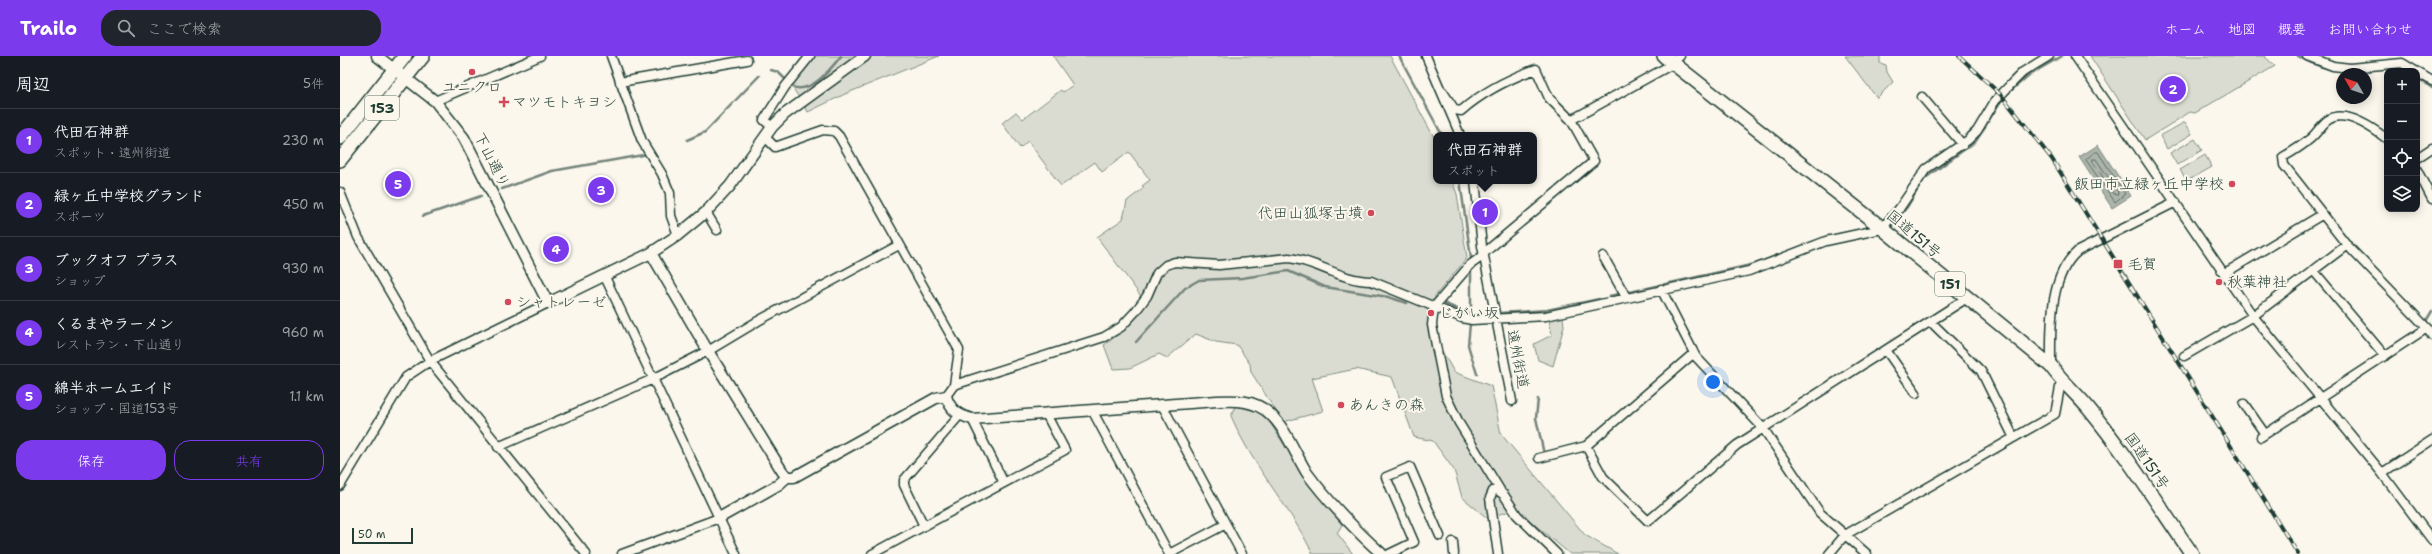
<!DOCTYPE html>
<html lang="ja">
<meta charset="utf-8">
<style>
:root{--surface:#171b24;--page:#20242c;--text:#f1f3f6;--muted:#9ea1a6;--line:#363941;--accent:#7c3aed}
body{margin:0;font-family:"Shantell Sans","Klee One",sans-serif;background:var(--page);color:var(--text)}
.controls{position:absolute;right:12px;top:12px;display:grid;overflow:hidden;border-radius:8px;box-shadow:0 2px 10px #0003}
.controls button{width:36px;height:36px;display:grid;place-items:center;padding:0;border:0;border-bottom:1px solid var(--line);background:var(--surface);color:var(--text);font:20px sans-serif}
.compass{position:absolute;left:1996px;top:12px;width:36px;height:36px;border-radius:50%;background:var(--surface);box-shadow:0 2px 10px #0003;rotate:310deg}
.scale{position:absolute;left:12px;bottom:10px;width:61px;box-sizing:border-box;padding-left:4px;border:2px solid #1f3d34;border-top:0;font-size:11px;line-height:14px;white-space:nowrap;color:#1f3d34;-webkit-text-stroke:3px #fbf7ec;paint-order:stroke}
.you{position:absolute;left:1373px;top:326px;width:14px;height:14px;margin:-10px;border:3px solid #fff;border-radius:50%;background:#1a73e8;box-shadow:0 0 0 6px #1a73e833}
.badge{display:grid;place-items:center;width:26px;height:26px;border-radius:50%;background:var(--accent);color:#fff;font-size:13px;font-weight:700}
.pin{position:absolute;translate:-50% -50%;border:2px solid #fff;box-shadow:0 1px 4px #0006}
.popup{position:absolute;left:1093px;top:76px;width:104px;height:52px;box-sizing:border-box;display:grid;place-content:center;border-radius:8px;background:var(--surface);filter:drop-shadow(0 1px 3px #0005);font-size:13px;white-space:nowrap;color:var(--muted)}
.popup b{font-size:15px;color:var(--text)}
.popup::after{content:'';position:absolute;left:50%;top:100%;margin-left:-8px;border:8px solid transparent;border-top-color:var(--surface)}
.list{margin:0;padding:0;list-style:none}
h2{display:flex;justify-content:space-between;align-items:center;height:52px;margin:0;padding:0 16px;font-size:17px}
h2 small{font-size:13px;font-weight:400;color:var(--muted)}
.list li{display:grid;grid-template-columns:26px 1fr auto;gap:12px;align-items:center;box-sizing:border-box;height:64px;padding:0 16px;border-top:1px solid var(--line)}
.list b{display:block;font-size:15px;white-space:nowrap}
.list p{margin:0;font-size:13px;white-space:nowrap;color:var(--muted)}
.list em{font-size:13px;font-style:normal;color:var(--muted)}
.actions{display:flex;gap:8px;padding:12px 16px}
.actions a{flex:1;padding:9px 0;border:1px solid var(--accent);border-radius:16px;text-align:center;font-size:14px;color:var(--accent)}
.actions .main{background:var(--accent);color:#fff}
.icon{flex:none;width:22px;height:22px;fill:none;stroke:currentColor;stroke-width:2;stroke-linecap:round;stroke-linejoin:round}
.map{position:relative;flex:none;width:2092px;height:498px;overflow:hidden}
header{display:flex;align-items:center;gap:24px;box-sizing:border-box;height:56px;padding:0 20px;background:var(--accent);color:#fff}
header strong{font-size:19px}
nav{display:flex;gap:22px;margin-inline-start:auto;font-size:14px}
.search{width:280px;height:36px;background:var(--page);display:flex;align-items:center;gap:10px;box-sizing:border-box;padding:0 14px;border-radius:16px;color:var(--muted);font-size:15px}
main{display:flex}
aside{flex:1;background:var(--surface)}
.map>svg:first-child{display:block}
</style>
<header>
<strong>Trailo</strong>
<div class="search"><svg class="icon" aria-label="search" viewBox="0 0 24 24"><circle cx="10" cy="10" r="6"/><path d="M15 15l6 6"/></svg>ここで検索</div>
<nav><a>ホーム</a><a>地図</a><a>概要</a><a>お問い合わせ</a></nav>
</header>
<main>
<aside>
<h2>周辺<small>5件</small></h2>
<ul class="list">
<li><span class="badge">1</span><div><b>代田石神群</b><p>スポット · 遠州街道</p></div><em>230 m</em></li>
<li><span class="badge">2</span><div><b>緑ヶ丘中学校グランド</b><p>スポーツ</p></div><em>450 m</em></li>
<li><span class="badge">3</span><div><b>ブックオフ プラス</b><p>ショップ</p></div><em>930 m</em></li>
<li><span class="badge">4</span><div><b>くるまやラーメン</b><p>レストラン · 下山通り</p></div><em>960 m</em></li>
<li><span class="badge">5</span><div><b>綿半ホームエイド</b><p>ショップ · 国道153号</p></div><em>1.1 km</em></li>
</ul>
<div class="actions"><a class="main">保存</a><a>共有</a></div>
</aside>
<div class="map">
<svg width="2092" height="498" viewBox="0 0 2092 498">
<rect width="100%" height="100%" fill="#fbf7ec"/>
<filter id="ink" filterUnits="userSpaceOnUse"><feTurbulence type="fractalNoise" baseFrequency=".025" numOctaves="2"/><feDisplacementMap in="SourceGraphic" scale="8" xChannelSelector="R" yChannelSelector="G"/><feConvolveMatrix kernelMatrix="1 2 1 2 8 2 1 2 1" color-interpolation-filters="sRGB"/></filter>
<g filter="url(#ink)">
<!-- green -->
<path fill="#dbdcd1" stroke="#7d8c82" d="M470,0h129l-94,38 -37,18 -19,-30z
M713,0h337l46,85v40h16l5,13 10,64 -32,38v43l19,33 37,14 10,48 84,101 33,19h-48l-54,-45 -29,9 -25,-21 -8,-27 -21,-29 -19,-4 -22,-60 -36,-8 -44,9 11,33 -40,11 -32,-50 -1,-8 -13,-19 -21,-3 -20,-8 -29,24 -8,-4 -29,14 -17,1 -9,-24 16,-12 26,-30 -49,-66 26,-18 4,-18 17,-13 -2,-2 8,-6 -21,-28 -27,20 -7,-10 -34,24 -33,-45 -8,7 -18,-25 14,-11 7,7 38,-29 2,2 10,-7z
M1505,0h35v7l6,2 1,7 6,10 -16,16z
M1750,0h174l11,10 -80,47 -5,-1 -45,28z
M1845,66l7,12 -25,15 -7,-13z
M1855,83l7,11 -25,15 -7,-12z
M1865,99l7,12 -25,14 -7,-11z
M1223,261l1,9 -11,40 -15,-6 -4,-16 18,-9 -3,-15z
M896,350l28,7 31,49 47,63 -5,8 16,21h-40c-23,-48 -62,-89 -82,-138z"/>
<!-- water -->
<path fill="#adb4aa" stroke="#74847b" d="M1758,89l33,51 -19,12 -33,-51z"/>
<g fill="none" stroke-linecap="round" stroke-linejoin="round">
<!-- shore -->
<path stroke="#586d63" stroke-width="1" d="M1755,96h3l27,42 -10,8 -29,-42z
M1753,103h3l22,33 -1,3 -3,-1 -21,-32z"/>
<!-- stream -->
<path stroke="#74847b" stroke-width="2.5" d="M1059,0l43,79
M1958,0c23,14 39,15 65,16
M431,14l7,2 7,7
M2077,21l15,11
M450,30c20,10 40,-16 51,-30
M1667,38l22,-19 33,-19
M347,84l18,-8 54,-56
M1120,125l11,77
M162,133l50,-18 91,-16
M83,160l58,-20
M1550,172l17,-21 17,-28 52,-38 24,-39
M1515,183l8,-2
M1131,215v46
M1290,236l125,-28 60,-23
M1269,240l10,-2
M1103,247l26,11
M1160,257l47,-3 52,-11
M1133,260l15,-2
M2086,265l6,-10
M1130,268l-2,21 9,29
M796,286l49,-54 14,-8 43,-2 46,-7 37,16 63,10 19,6
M1198,343l-2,19 8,36"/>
<!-- minor casing -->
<g stroke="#1f3d34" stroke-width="11">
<path id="minor" d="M271,0l31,85 20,33 8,19 1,23 7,19
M1086,0l34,79
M1735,0l178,260 129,157 50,67
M1967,0l26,10 17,2 52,-5 30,18
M280,26l127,-22
M1103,36l12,18 6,1c23,-20 47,-32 75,-42l13,29 22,22 98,-54 11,-10
M1582,41l41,48
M95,45l105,-45
M432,71l-8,-7 21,-33 25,-31
M425,81l10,10 48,-17 11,1 5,5 120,214 -5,35
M2047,83c-13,-10 -42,-31 -59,-19 -7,5 -11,13 -17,18 -8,7 -19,14 -28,19l1,8 63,80 80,83 5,8
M2077,102l15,-10
M2077,114l15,29
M1135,125l7,65 30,155
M0,136l18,45 72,124 156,193
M366,156l11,18
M1144,197l110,-92 -23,-41
M1144,199l-14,10 -36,42 -2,18 14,71 13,27 41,67
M1263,200l23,41
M1973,214l72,86
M1885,217l98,-59
M265,221l131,277
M1321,233l35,68 67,71 57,85 47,41
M1591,266l50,49 32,65
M1546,294l30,43
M1354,297l-108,93 17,31 45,44 89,-76 230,-147
M1844,300l69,-40 94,-71
M1711,310c0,-36 -3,-90 27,-115l98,-49
M606,340l8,-11 150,-48 17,-10 14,-15 12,-16 10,-23 9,-8 9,-3 44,3 70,-7c29,3 52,23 82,23l91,37 10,2 74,-4 203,-45 77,-30 51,-11 5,-2 17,-19 27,-40 42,-29 9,-9 18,-30 17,-18 11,-11 26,-16
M1904,348l21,30
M822,349l80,149
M752,354l77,144
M632,363l32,64
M1921,381l166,-109
M158,391l155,-68 55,-28 50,-30 141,-76
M1199,402l47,-12
M2042,417l50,-33
M0,430l66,-109 24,-16 118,-58
M584,470l-20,-41v-5l55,-64
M1113,486l1,12
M282,498l97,-36
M532,498l193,-104 -19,-36
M829,498l57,-30
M1049,498l25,-12 -28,-65 24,-10 30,69
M1158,498l-8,-56 3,-7 3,-2 8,6 13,20 40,39
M1489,498l16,-19 210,-121 6,-32"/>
</g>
<!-- tertiary casing -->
<g stroke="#1f3d34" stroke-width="13">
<path id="tertiary" d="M37,0l58,45 29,37 84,165 103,-50 27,-18 28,-23 24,-26 42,-59 13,-13 80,-58
M311,197l57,98 74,120 5,6h7l142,-79 10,-2c4,14 12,19 26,23l245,-18c19,-1 37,-1 52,12 17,15 26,41 38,60 19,26 50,59 75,81
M379,462l59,-33 9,-8"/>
</g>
<!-- trunk casing -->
<g stroke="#1f3d34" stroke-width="16">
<path id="trunk" d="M1324,0l218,172 169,138c11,16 26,28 38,43 38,46 69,96 103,145
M0,82l65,-82
M0,104l83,-104"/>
</g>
<!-- minor -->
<use href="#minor" stroke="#fbf7ec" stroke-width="8"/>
<!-- tertiary -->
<use href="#tertiary" stroke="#fbf7ec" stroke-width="10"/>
<!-- trunk -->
<use href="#trunk" stroke="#fbf7ec" stroke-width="13"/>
<!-- rail casing -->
<g stroke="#1f3d34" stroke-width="4">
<path id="rail" d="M1619,0l42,39 51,64 246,395"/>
</g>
<!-- rail -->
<use href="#rail" stroke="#fbf7ec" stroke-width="2.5" stroke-dasharray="8" stroke-linecap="butt"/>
</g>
</g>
<!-- markers -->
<g fill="#d1495b" stroke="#fbf7ec" stroke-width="1.5">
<circle cx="132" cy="16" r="4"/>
<path d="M162 40h4v4h4v4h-4v4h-4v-4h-4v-4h4z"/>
<circle cx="1892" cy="128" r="4"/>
<circle cx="1031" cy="157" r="4"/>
<rect x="1773" y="203" width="10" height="10" rx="2"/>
<circle cx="1879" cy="226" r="4"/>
<circle cx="168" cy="246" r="4"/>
<circle cx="1091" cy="257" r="4"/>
<circle cx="1001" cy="349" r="4"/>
</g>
<g text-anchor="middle" stroke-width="4" stroke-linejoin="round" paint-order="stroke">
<!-- shield labels -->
<g fill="#fbf7ec" stroke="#61756b" stroke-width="1">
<rect x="25" y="40" width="34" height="24" rx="3"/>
<rect x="1595" y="216" width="30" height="24" rx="3"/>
</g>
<g font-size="14" font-weight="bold" fill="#1f3d34">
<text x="42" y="57">153</text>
<text x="1610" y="233">151</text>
</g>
<!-- poi labels -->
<g font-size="15" fill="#1f3d34" stroke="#fbf7ec" text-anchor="start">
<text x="132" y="36" text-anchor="middle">ユニクロ</text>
<text x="172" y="51">マツモトキヨシ</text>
<text x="1884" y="133" text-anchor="end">飯田市立緑ヶ丘中学校</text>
<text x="1023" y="162" text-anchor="end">代田山狐塚古墳</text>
<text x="1787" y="213">毛賀</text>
<text x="1887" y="231">秋葉神社</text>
<text x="176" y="251">シャトレーゼ</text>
<text x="1099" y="262">じがい坂</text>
<text x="1009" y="354">あんきの森</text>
</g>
<!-- street labels -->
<g font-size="15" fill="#1f3d34" stroke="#fbf7ec">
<text transform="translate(152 104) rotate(63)" y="5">下山通り</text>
<text transform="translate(1574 178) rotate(40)" y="5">国道151号</text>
<text transform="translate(1178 303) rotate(79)" y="5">遠州街道</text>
<text transform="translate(1807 405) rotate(55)" y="5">国道151号</text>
</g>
</g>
</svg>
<div class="controls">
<button>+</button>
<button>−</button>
<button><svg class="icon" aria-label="locate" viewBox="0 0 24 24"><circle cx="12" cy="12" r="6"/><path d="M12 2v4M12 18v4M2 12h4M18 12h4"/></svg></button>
<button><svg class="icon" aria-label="layers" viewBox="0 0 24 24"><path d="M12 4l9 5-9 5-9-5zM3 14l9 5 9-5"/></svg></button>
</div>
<svg class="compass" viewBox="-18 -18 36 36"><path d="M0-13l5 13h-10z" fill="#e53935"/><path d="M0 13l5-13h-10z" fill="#9ea1a6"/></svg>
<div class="scale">50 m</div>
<div class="you"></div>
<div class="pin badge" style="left:1145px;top:156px">1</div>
<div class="popup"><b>代田石神群</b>スポット</div>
<div class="pin badge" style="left:1833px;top:33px">2</div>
<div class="pin badge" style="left:261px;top:134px">3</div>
<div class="pin badge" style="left:216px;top:193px">4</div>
<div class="pin badge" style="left:58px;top:128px">5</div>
</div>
</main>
